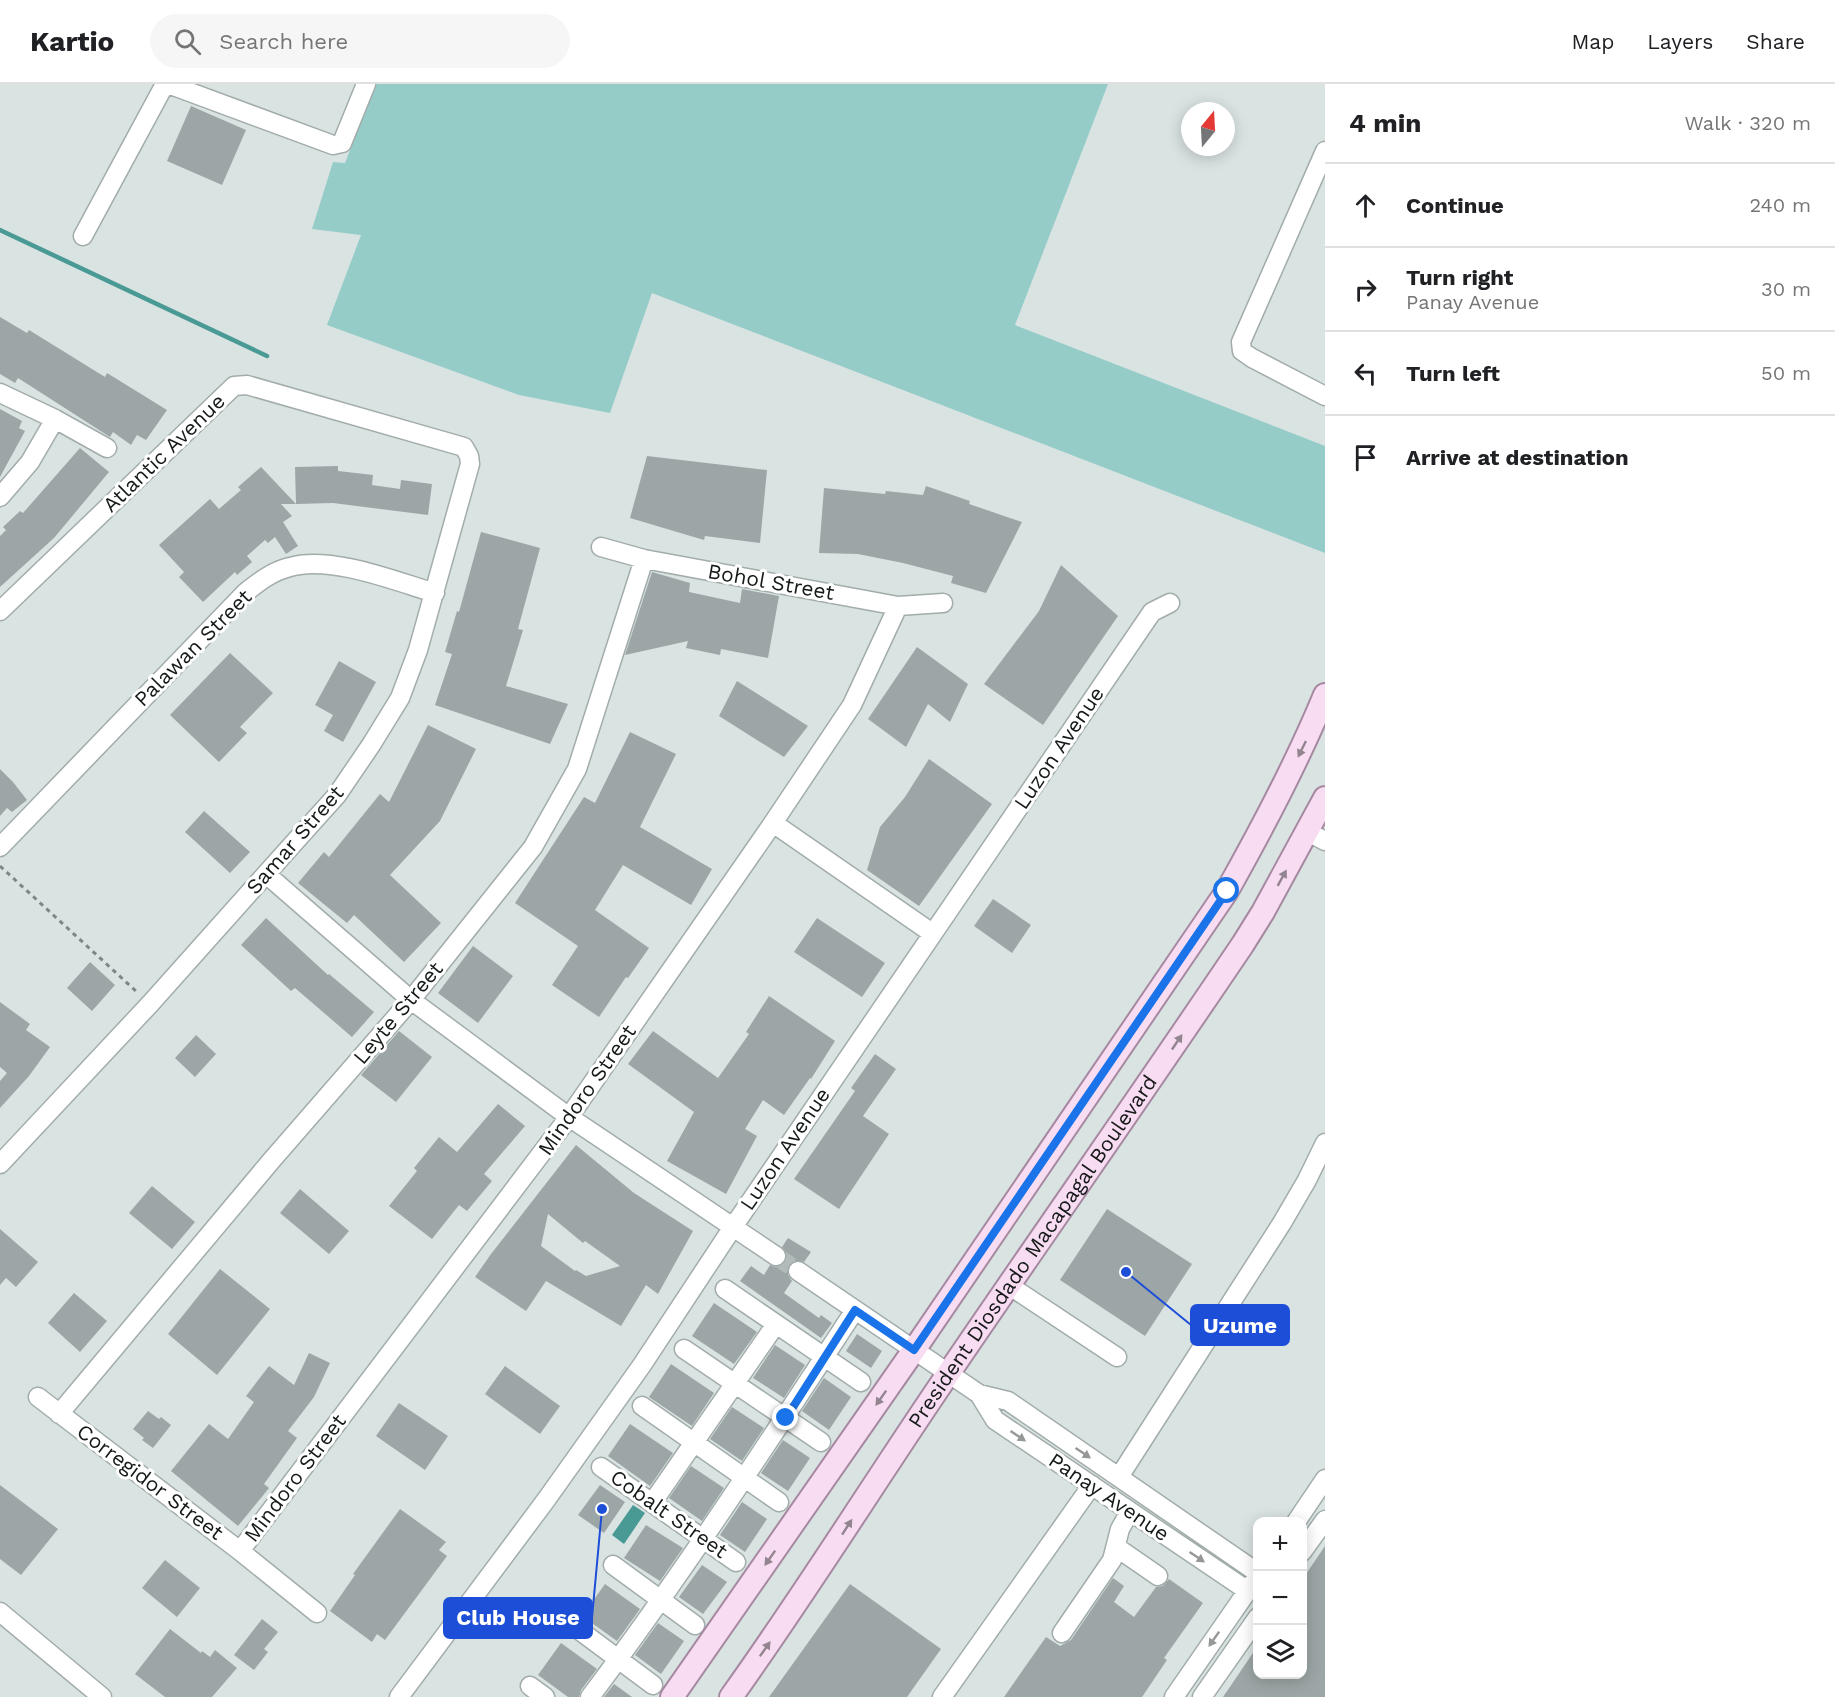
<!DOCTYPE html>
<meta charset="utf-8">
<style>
:root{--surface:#fff;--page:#f6f6f6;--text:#202124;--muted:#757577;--line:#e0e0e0}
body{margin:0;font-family:"Work Sans",sans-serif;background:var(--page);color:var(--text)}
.controls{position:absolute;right:18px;bottom:18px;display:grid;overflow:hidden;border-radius:12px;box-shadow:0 3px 15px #0003}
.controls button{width:54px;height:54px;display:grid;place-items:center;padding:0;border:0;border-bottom:2px solid var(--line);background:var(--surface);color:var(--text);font:30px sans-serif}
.compass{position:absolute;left:1181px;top:18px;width:54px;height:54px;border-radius:50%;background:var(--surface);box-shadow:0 3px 15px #0003;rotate:18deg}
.stop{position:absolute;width:18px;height:18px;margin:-14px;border:4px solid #1a73e8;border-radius:50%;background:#fff}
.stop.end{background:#1a73e8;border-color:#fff;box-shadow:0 2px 6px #0008}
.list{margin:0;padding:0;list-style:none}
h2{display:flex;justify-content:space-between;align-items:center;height:78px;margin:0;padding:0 24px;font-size:26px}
h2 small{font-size:20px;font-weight:400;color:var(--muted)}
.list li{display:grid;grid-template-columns:39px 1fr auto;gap:18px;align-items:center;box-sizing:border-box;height:84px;padding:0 24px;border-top:2px solid var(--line)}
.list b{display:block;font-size:22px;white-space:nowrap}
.list p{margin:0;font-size:20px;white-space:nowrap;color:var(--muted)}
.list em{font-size:20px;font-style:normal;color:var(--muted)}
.icon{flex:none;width:33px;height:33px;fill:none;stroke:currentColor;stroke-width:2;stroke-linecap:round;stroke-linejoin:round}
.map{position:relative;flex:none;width:1325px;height:1613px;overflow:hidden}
header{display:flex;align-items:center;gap:36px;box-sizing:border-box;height:84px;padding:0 30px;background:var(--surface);border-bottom:2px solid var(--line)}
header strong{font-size:28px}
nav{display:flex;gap:33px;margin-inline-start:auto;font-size:21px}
.search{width:420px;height:54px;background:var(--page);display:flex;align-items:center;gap:15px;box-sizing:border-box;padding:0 21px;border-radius:33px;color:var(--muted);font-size:22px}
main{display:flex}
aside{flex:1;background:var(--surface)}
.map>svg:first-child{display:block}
</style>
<header>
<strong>Kartio</strong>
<div class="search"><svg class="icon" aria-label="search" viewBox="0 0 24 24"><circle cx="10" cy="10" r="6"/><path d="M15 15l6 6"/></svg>Search here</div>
<nav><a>Map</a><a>Layers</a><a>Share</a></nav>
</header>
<main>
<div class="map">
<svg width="1325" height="1613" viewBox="0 0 1325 1613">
<rect width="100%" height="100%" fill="#d9e3e2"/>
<!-- green -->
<path fill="#95ccc8" d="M375,0h733l-93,241 310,121v107l-673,-260 -42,120 -91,-18 -192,-70 34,-90 -49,-6 21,-67 12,1z"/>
<!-- water -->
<path fill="#499995" d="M633,1421l12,8 -21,31 -12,-9z"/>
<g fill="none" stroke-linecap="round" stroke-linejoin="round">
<!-- stream -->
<path stroke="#499995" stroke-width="4.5" d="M0,146l267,126"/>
</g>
<!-- building -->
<path fill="#9da6a6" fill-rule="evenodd" d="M191,22l55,24 -24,55 -55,-24z
M0,233l27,16 2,-3 76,47 2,-4 60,37 -21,30 -9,-5 -6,10 -18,-13 -3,5 -92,-59 -3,5 -15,-9z
M0,325l22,12 -3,7 6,3 -25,46z
M80,364l29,24 -55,66 -54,49v-51l6,-6 -3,-3 17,-16 3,2z
M647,372l120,14 -7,73 -55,-7 -1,4 -74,-22z
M338,382v5l35,4 -1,10 28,4 1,-9 31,4 -4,31 -95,-12 -37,1 -1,-37z
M261,383l35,37h-15l11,12 -9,6 15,24 -12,8 -11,-17 -7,6 -3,-3 -18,16 5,6 -15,13 -2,-3 -32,30 -24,-25 5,-5 -25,-27 51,-46 9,10 22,-19 -3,-3z
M926,402l44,15 -1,3 53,18 -36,71 -35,-10 2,-7 -50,-13 -45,-9 -39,-1 5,-65 61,6 1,-3 37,4z
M481,448l59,16 -22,81 5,1 -17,56 62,18 -18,40 -115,-39 17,-51 -7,-2 12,-41 2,1z
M1061,481l57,51 -75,109 -59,-41 55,-73z
M652,488l38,11 -1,9 51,11 2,-14 37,7 -11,62 -47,-9 -1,6 -34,-7 2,-7 -63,14z
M917,563l51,37 -18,38 -22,-18 -22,43 -38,-28z
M230,569l43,40 -33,34 7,6 -28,29 -49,-47z
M339,577l37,21 -33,60 -19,-11 9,-16 -18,-10z
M737,597l71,45 -24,31 -65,-41z
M428,641l48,24 -36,72 -50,54 51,48 -37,39 -50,-47 -7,8 -49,-40 26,-31 5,5 51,-63 9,8z
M630,648l46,22 -36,73 72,42 -21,36 -68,-40 -28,45 54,38 -21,30 -2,-1 -27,40 -47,-32 26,-39 -63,-43 69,-106 11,6z
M929,675l63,45 -73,102 -52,-36 13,-43 25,-30z
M0,685l13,13 14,18 -15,12 -5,-4 -7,8z
M204,727l46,41 -20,21 -45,-41z
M993,815l38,26 -19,28 -38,-27z
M266,834l62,57 1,-1 45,38 -22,25 -57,-49 -4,3 -50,-46z
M817,834l68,45 -23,34 -68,-45z
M473,862l40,30 -35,47 -40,-30z
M90,878l25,23 -23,26 -25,-23z
M769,912l66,45 -24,38 -1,-1 -26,37 -21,-15 -18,29 12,7 -31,58 -59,-33 27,-49 -66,-48 25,-33 65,47 31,-44 -3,-2z
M0,918l30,22 -4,6 24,17 -21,29 -29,32v-27l7,-8 -7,-6z
M399,947l33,26 -36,45 -35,-27z
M196,951l20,19 -21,23 -20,-19z
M875,970l21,15 -33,47 26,18 -50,75 -45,-30 61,-88 -4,-3z
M498,1020l27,22 -41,48 8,7 -25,30 -8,-6 -27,34 -43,-33 28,-35 -3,-3 25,-31 18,15z
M576,1061l58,48 59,38 -35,63 -12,-9 -25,41 -75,-45 -20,30 -51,-34 16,-23zM548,1130l35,29 2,-2 35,25 -34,10 -10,-6 -1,1 -34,-25z
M152,1102l43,36 -23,27 -43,-36z
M300,1105l49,42 -20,23 -49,-41z
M1107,1125l85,55 -47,72 -85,-56z
M0,1145l38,33 -22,25 -10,-9 -6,7z
M788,1154l23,14 -7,10 -10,-1 -6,4v10l4,6 -8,12 35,25 2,-3 11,8 -11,15 -81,-57 11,-15 13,9 6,-10 6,2 9,-4 2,-7 -5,-9z
M220,1185l50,40 -53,66 -49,-41z
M74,1209l33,28 -27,31 -32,-29z
M714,1219l43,29 -23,32 -42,-28z
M857,1250l25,17 -11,17 -25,-17z
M775,1261l30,20 -21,33 -31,-20z
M309,1269l21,10 -16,34 -26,34 9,7 -33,46 5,4 -31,38 -67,-55 38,-47 19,15 26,-37 -8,-6 23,-30 25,19z
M671,1280l43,29 -22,33 -43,-29z
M505,1282l55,40 -20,28 -55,-40z
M824,1294l27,19 -22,33 -27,-19z
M399,1319l49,33 -23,34 -49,-34z
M732,1323l32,21 -22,33 -32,-22z
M148,1327l11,8 2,-2 10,8 -18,23 -11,-8 2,-2 -11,-9z
M630,1340l43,29 -23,33 -42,-30z
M783,1356l27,18 -22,33 -27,-18z
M691,1382l33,22 -22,33 -33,-23z
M0,1401l58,44 -37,46 -21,-16z
M600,1401l25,17 -21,31 -26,-18z
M742,1418l25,17 -22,33 -25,-17z
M400,1425l46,33 -7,8 8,6 -62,84 -8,-6 -5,8 -42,-31 25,-36 -2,-1z
M646,1441l37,23 -23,33 -36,-23z
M1325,1462v151h-102l34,-50v27h45v-94z
M165,1476l35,28 -23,29 -35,-29z
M702,1481l25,17 -24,32 -24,-17z
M1113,1494l11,8 -10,16 20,15 22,-30 7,-1 6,-7 34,24 -39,55 3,2 -25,37h-138l42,-60 14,9 11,-6z
M605,1500l35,25 -23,32 -35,-25z
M850,1500l91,65 -34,48h-138z
M262,1535l16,13 -14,17 4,3 -14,18 -20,-15z
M658,1539l26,18 -23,33 -26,-19z
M170,1545l31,24 1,-2 8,6 5,-7 22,18 -25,29h-47l-30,-23z
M561,1559l36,26 -16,21 -2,7h-11l-30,-22z
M614,1600l18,13h-28z"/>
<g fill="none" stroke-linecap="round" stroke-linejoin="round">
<!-- minor-tunnel -->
<path stroke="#b2bbba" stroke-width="18" stroke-dasharray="18 9" stroke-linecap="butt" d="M776,1172l22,15"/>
<!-- minor casing -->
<g stroke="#a2acab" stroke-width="21">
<path id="minor" d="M168,0l165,61 9,-2 24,-59
M1325,67l-84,191 1,9 10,7 73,38
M83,152l82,-152
M0,309l55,26 52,29
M0,413l30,-35 25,-43
M601,463l43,12 254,47 45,-3
M0,527l234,-225 13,-1 217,62 5,9 1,8 -52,186 -18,48 -29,47 -34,50 -71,79 -116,130 -150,160
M773,739l159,110
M1308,748l17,9
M0,763l246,-255c14,-11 27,-21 44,-25 40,-12 105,14 145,26
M266,790l145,126 158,117 207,139
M798,1187l181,123 29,7 250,172
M1010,1202l107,71
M725,1205l136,93
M684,1265l137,93
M979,1310l16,26 253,171
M38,1313l202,154 77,62
M642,1322l137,96
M59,1330l212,-253 140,-161 122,-153 44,-78 67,-210
M601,1383l135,95
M1119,1393l163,-254 25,-43 18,-37
M652,1419l124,-179
M1296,1438l29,-43
M1116,1463l42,29
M240,1467l329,-434 204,-294 79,-118 46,-99
M1302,1468l23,-32
M613,1481l82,60
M0,1528l102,85
M571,1540l82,61
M1062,1549l50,-73 8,-31 10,-18
M530,1602l15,11
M399,1613l147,-197 96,-135 91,-138 419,-615 18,-9
M590,1613c94,-125 179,-256 265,-387
M942,1613l150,-212
M1174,1613l79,-114
M1202,1613l56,-80"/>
</g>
<!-- major casing -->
<g stroke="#a689a1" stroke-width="26">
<g id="major">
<path d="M672,1613l242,-347 313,-459c36,-64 70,-128 98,-196"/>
<path id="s1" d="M731,1613c76,-106 144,-216 217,-323 98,-144 198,-286 295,-430l20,-32 62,-114"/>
</g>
</g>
<!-- path -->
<path stroke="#7f8685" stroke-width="3" stroke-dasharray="4.5 4.5" stroke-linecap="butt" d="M0,782l138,127"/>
<!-- minor -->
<use href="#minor" stroke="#fff" stroke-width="18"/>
<!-- major -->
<use href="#major" stroke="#f8ddf2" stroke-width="22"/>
</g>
<!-- one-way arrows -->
<defs><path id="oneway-solid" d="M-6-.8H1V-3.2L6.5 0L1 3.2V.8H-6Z" transform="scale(1.5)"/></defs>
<g fill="#928590">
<use href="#oneway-solid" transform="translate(1302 665) rotate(116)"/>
<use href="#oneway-solid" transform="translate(1282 794) rotate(-61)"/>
<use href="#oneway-solid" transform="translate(1177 958) rotate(-56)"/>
<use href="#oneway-solid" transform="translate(881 1314) rotate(125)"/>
<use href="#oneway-solid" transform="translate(847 1443) rotate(-57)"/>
<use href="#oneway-solid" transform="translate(770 1474) rotate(125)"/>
<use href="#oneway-solid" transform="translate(765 1565) rotate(-55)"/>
</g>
<g fill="#969898">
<use href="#oneway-solid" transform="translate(1018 1352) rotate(34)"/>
<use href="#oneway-solid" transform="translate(1083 1369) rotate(34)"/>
<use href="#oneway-solid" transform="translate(1197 1473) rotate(34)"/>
<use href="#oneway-solid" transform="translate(1214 1555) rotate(125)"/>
</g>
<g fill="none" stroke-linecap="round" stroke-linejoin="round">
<!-- route -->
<path stroke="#1a73e8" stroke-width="8" d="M786,1334l69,-108 59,40 313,-459"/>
</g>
<g text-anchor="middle" stroke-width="6" stroke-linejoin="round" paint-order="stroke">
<!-- street labels -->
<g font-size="21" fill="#151919" stroke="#fff">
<text transform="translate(164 369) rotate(-44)" y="7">Atlantic Avenue</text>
<text transform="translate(771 498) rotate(10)" y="7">Bohol Street</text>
<text transform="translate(193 564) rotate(-45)" y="7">Palawan Street</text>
<text transform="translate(1059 664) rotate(-56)" y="7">Luzon Avenue</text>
<text transform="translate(295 756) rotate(-49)" y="7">Samar Street</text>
<text transform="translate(398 929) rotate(-50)" y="7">Leyte Street</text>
<text transform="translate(587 1006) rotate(-55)" y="7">Mindoro Street</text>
<text transform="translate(785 1065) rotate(-56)" y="7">Luzon Avenue</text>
<text dy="7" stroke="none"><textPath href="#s1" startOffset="538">President Diosdado Macapagal Boulevard</textPath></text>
<text transform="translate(295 1394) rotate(-53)" y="7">Mindoro Street</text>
<text transform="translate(150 1398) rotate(37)" y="7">Corregidor Street</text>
<text transform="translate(1109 1413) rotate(34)" y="7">Panay Avenue</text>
<text transform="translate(669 1430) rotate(35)" y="7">Cobalt Street</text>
</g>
</g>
<!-- callouts -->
<path fill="none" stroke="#1d4ed8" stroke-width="2" d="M1126 1188L1191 1241M602 1425L592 1534"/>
<g fill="#1d4ed8" stroke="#fff" stroke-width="2">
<circle cx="1126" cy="1188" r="6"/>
<circle cx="602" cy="1425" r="6"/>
</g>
<g fill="#1d4ed8" stroke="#1d4ed8" stroke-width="2">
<rect x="1191" y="1221" width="98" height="40" rx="6"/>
<rect x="444" y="1514" width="148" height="40" rx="6"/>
</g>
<g font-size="22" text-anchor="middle" font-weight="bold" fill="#fff">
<text x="1240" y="1249">Uzume</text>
<text x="518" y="1541">Club House</text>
</g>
</svg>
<div class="controls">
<button>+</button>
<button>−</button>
<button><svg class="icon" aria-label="layers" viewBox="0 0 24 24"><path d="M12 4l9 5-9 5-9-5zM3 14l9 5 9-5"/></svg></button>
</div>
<svg class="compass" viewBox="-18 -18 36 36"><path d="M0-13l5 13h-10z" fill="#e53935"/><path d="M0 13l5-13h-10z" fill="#757577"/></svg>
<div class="stop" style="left:1227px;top:807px"></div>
<div class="stop end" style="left:786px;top:1334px"></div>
</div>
<aside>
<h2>4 min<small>Walk · 320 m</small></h2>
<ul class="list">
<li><svg class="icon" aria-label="ahead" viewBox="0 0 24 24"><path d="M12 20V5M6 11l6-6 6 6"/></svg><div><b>Continue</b></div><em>240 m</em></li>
<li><svg class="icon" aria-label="right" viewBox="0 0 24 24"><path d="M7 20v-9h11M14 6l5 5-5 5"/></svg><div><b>Turn right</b><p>Panay Avenue</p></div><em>30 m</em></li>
<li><svg class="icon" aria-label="left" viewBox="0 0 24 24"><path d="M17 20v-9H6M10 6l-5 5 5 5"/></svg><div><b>Turn left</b></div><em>50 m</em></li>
<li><svg class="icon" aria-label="arrive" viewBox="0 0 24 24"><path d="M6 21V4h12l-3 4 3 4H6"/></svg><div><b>Arrive at destination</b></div></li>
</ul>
</aside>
</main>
